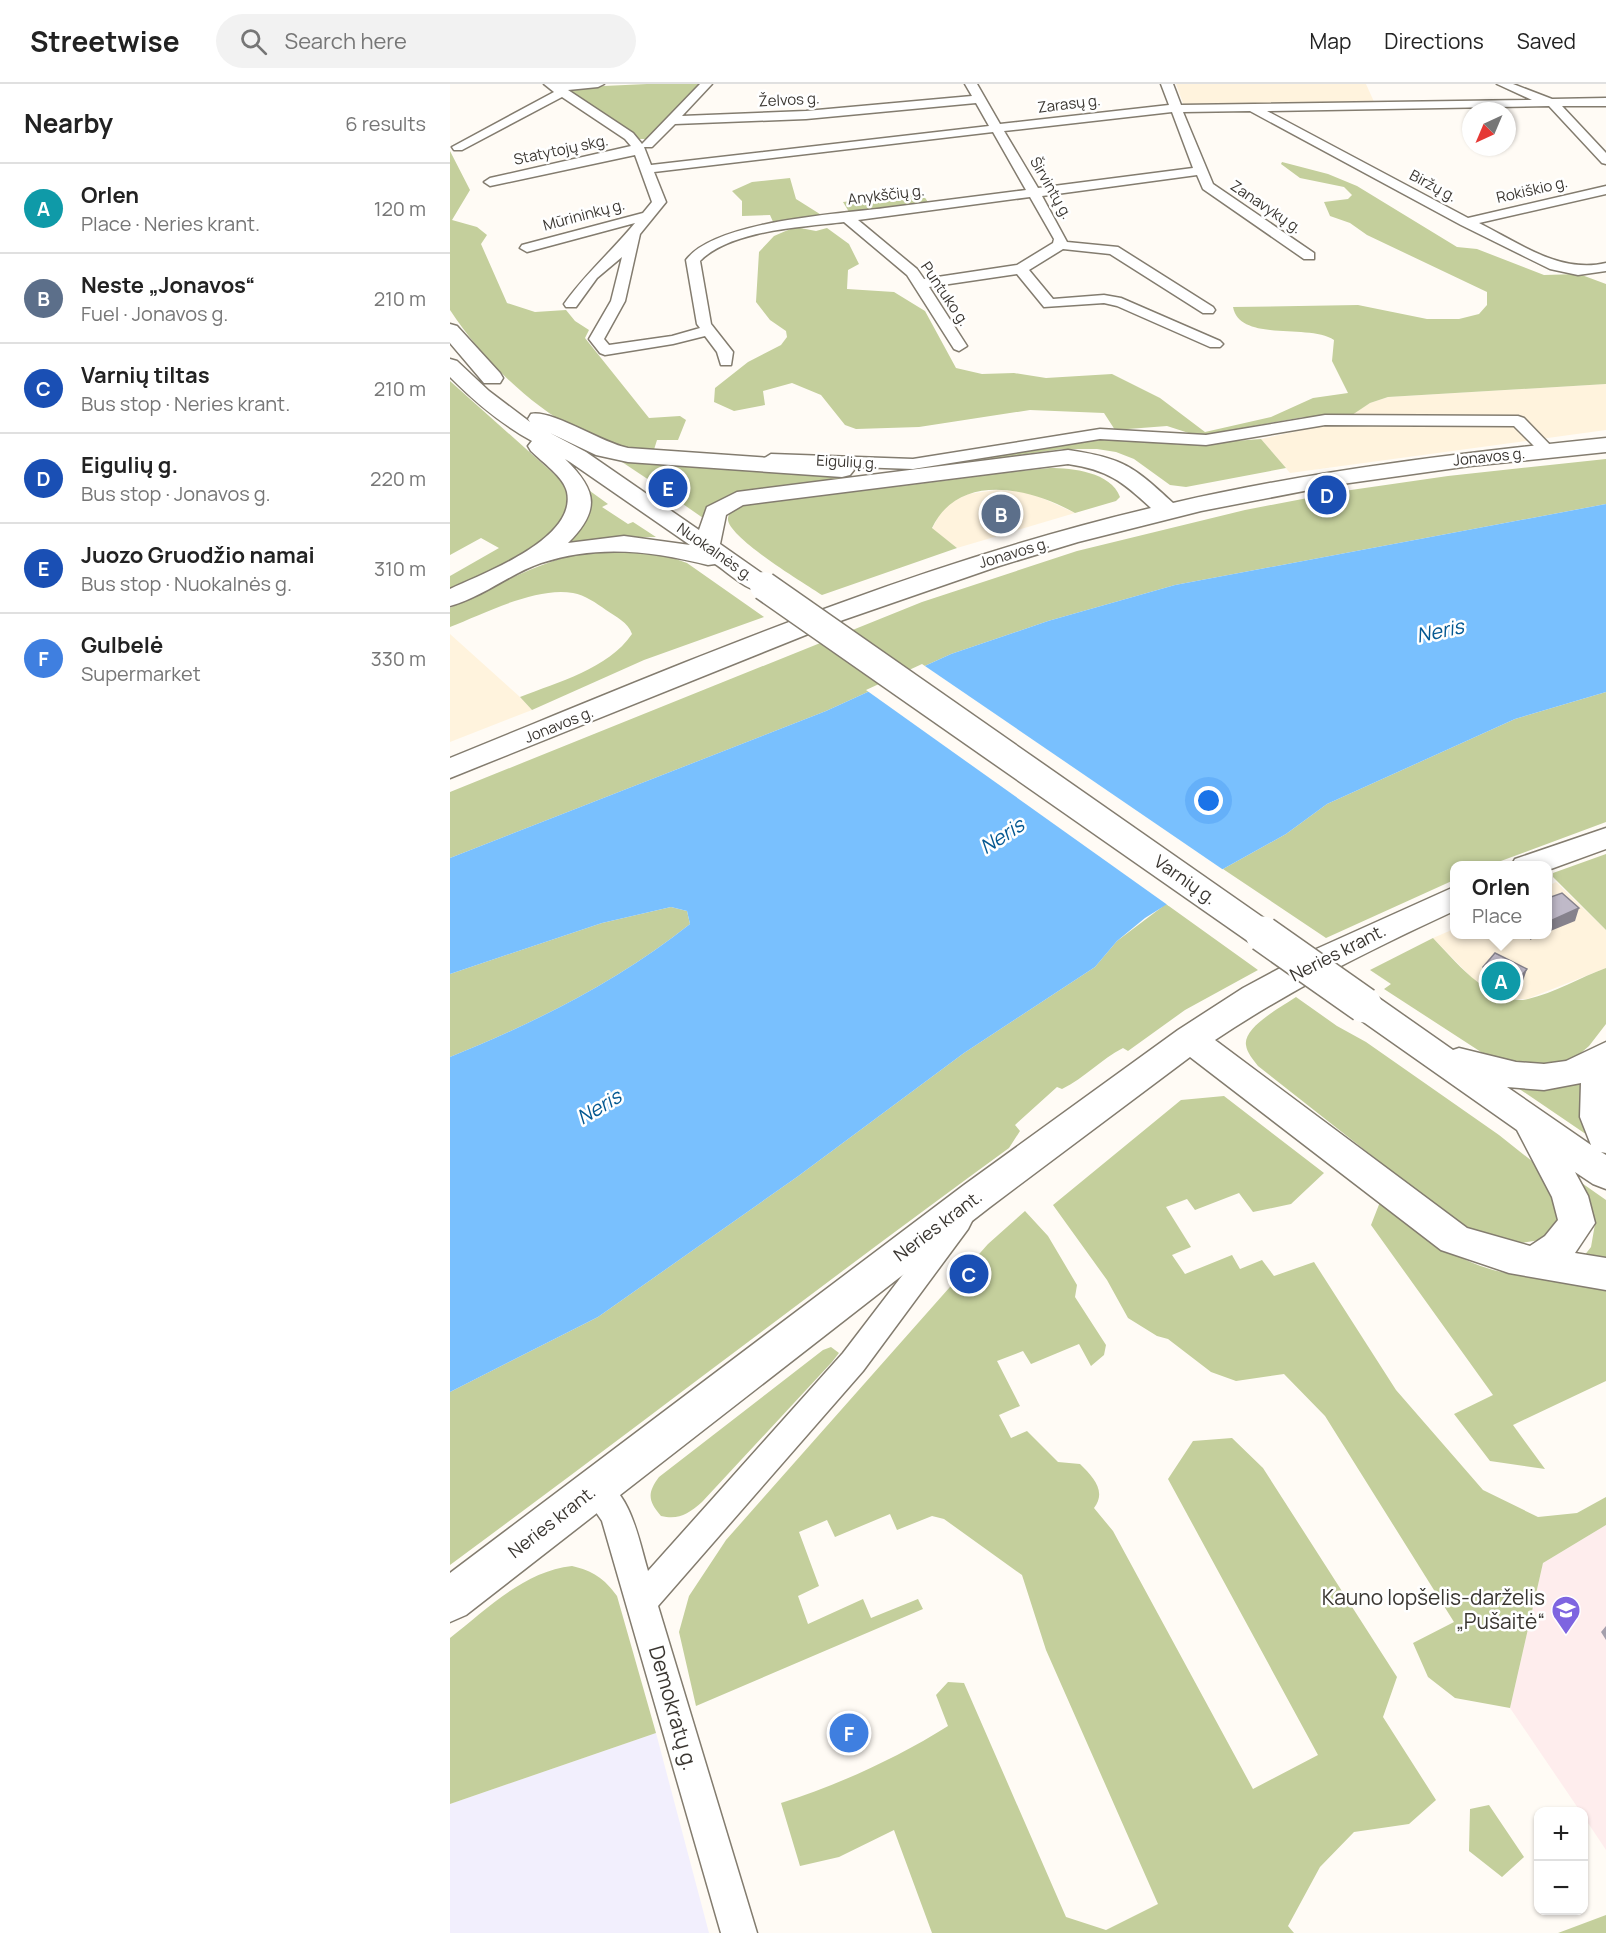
<!DOCTYPE html>
<meta charset="utf-8">
<style>
:root{--surface:#fff;--page:#f2f2f2;--text:#222;--muted:#767676;--line:#e0e0e0;--accent:#7e65e0}
body{margin:0;font-family:Manrope,sans-serif;background:var(--page);color:var(--text)}
.controls{position:absolute;right:18px;bottom:18px;display:grid;overflow:hidden;border-radius:12px;box-shadow:0 2px 4px #0004}
.controls button{width:54px;height:54px;display:grid;place-items:center;padding:0;border:0;border-bottom:2px solid var(--line);background:var(--surface);color:var(--text);font:30px sans-serif}
.compass{position:absolute;left:1012px;top:18px;width:54px;height:54px;border-radius:50%;background:var(--surface);box-shadow:0 2px 4px #0004;rotate:224deg}
.you{position:absolute;left:759px;top:717px;width:21px;height:21px;margin:-15px;border:4px solid #fff;border-radius:50%;background:#1a73e8;box-shadow:0 0 0 9px #1a73e833}
.badge{display:grid;place-items:center;width:39px;height:39px;border-radius:50%;background:var(--accent);color:#fff;font-size:20px;font-weight:700}
.pin{position:absolute;translate:-50% -50%;border:3px solid #fff;box-shadow:0 2px 6px #0006}
.popup{position:absolute;left:1000px;top:777px;width:102px;height:78px;box-sizing:border-box;display:grid;place-content:center;border-radius:12px;background:var(--surface);filter:drop-shadow(0 2px 4px #0005);font-size:20px;white-space:nowrap;color:var(--muted)}
.popup b{font-size:22px;color:var(--text)}
.popup::after{content:'';position:absolute;left:50%;top:100%;margin-left:-12px;border:12px solid transparent;border-top-color:var(--surface)}
.list{margin:0;padding:0;list-style:none}
h2{display:flex;justify-content:space-between;align-items:center;height:78px;margin:0;padding:0 24px;font-size:26px}
h2 small{font-size:20px;font-weight:400;color:var(--muted)}
.list li{display:grid;grid-template-columns:39px 1fr auto;gap:18px;align-items:center;box-sizing:border-box;height:90px;padding:0 24px;border-top:2px solid var(--line)}
.list b{display:block;font-size:22px;white-space:nowrap}
.list p{margin:0;font-size:20px;white-space:nowrap;color:var(--muted)}
.list em{font-size:20px;font-style:normal;color:var(--muted)}
.icon{flex:none;width:33px;height:33px;fill:none;stroke:currentColor;stroke-width:2;stroke-linecap:round;stroke-linejoin:round}
.map{position:relative;flex:none;width:1156px;height:1849px;overflow:hidden}
header{display:flex;align-items:center;gap:36px;box-sizing:border-box;height:84px;padding:0 30px;background:var(--surface);border-bottom:2px solid var(--line)}
header strong{font-size:28px}
nav{display:flex;gap:33px;margin-inline-start:auto;font-size:21px}
.search{width:420px;height:54px;background:var(--page);display:flex;align-items:center;gap:15px;box-sizing:border-box;padding:0 21px;border-radius:33px;color:var(--muted);font-size:22px}
main{display:flex}
aside{flex:1;background:var(--surface)}
.map>svg:first-child{display:block}
</style>
<header>
<strong>Streetwise</strong>
<div class="search"><svg class="icon" aria-label="search" viewBox="0 0 24 24"><circle cx="10" cy="10" r="6"/><path d="M15 15l6 6"/></svg>Search here</div>
<nav><a>Map</a><a>Directions</a><a>Saved</a></nav>
</header>
<main>
<aside>
<h2>Nearby<small>6 results</small></h2>
<ul class="list">
<li><span class="badge" style="background:#0f9aa8">A</span><div><b>Orlen</b><p>Place · Neries krant.</p></div><em>120 m</em></li>
<li><span class="badge" style="background:#5c6f8a">B</span><div><b>Neste „Jonavos“</b><p>Fuel · Jonavos g.</p></div><em>210 m</em></li>
<li><span class="badge" style="background:#1a4fb4">C</span><div><b>Varnių tiltas</b><p>Bus stop · Neries krant.</p></div><em>210 m</em></li>
<li><span class="badge" style="background:#1a4fb4">D</span><div><b>Eigulių g.</b><p>Bus stop · Jonavos g.</p></div><em>220 m</em></li>
<li><span class="badge" style="background:#1a4fb4">E</span><div><b>Juozo Gruodžio namai</b><p>Bus stop · Nuokalnės g.</p></div><em>310 m</em></li>
<li><span class="badge" style="background:#3f7fe0">F</span><div><b>Gulbelė</b><p>Supermarket</p></div><em>330 m</em></li>
</ul>
</aside>
<div class="map">
<svg width="1156" height="1849" viewBox="0 0 1156 1849">
<rect width="100%" height="100%" fill="#fffbf5"/>
<!-- built -->
<path fill="#fff3dd" d="M726,0h190l9,20 -191,2z
M1156,300v46l-316,43 -29,-34 79,-17 30,-19 18,-6z
M547,406l32,2 46,21 -118,35 -25,-19 7,-14 9,-11 20,-10z
M0,550l70,63 12,13 -82,32z
M1106,798l50,48v38l-79,31h-17l-33,-16 -44,-45 21,-9v5h94v-48z"/>
<!-- industrial -->
<path fill="#f2effd" d="M206,1649l53,200h-259v-129z"/>
<!-- education -->
<path fill="#feeded" d="M1156,1441v325l-22,-33v-5l-4,-1 -70,-103 33,-145z"/>
<!-- green -->
<path fill="#c4cf9c" d="M197,0h53l-50,55h-11l-73,-47 16,-5z
M0,67l20,39 -18,30 25,7 10,8 -6,9 26,59 28,9 31,-2 9,11 14,9 -4,8 64,80 31,-2 6,4 -8,20h-21l-5,16c-84,-13 -156,-77 -202,-146z
M832,78l46,12 29,12 100,61 20,2 67,26 35,-1 27,10v100l-218,13 -18,6 -21,14h-45l-106,19 -31,-10 -52,4 -11,-17 -74,-3 -111,17 -63,2 -11,-4 -24,-30 -29,-12 -29,8 2,14 -31,6 -20,-9 1,-14 33,-26 33,-17 6,-8 -1,-6 -16,-11 -14,-18 3,-50 15,-16 21,-9 21,4 11,-3 22,16 10,20 -11,6 -1,19 47,3 31,19 31,57 26,6 32,-1 32,5 66,-4 48,24 45,34 66,-15 42,-19 35,-5 -16,-32 2,-21c-25,-17 -94,3 -101,-33l125,-2 69,14h32l20,-5 8,-9v-13l-120,-57 -17,-12 -20,-7 -6,-14 24,-3 4,-4 -8,-8 -44,-9 -19,-14z
M340,94l6,21 27,17 -49,8 -4,-9 -28,1v-15l-10,-10 20,-9z
M471,108l7,10 -79,10 -6,-10z
M0,297l123,110v24l-38,34 -85,41v-14l49,-28 -18,-10 -31,17z
M669,352l63,9 79,-6 25,29 -100,19 -16,-2 -36,-26 -18,-7 -19,-3h-35l-141,20 -191,-9 152,7z
M1156,375v45l-431,81 -127,36 -97,33 -125,57 -376,147v-66l472,-190 155,-51 168,-41 99,-19 104,-15z
M172,378l254,16 -124,13 -47,23 -2,4 -33,-23 4,-2 -20,-14 -5,1z
M600,384c22,0 61,4 70,29l-4,4 -41,12c-44,-25 -116,-42 -143,15l25,20 -135,47c-15,-10 -97,-59 -94,-77 1,-7 8,-12 15,-14 44,-13 94,-12 140,-16 56,-6 112,-15 167,-20z
M140,407l18,13 -6,3 26,17 5,-2 23,15 -55,1 -49,11z
M156,464l44,2 37,13 77,54 -120,43 -112,50 -12,-13c38,-15 88,-28 112,-63 -4,-12 -16,-17 -26,-24 -10,-7 -21,-15 -33,-17 -36,-7 -90,21 -123,34v-19c55,-27 95,-50 156,-60z
M1156,608v130l-116,43 -36,1v14l-128,58 -103,-69 63,-35 41,-30 188,-85z
M1156,770v76l-53,-53v-4z
M716,820l92,66 -73,40 -57,41 -5,-3c-22,11 -38,30 -61,41l-5,-2 -42,38 5,6 -11,17c-188,137 -372,279 -559,417v-173l148,-75 199,-140 167,-124 131,-86 22,-26z
M221,823l16,4 3,13c-71,57 -156,99 -240,133v-83l152,-51z
M983,854c22,23 59,69 95,61 26,-6 53,-22 78,-31v56l-17,22 -15,13 -23,6 -42,-1 -28,-12 -97,-63 7,-5 -21,-14z
M846,913l41,29 29,16 133,93 48,38 16,46 -16,20 -26,4 -38,-4 -37,-25 -188,-148c-5,-7 -11,-13 -12,-21 -3,-18 37,-39 50,-48z
M1136,995l7,60 -78,-53z
M774,1012l100,77 -33,31 -38,8 -14,-19 -44,17 -8,-11 -21,8 25,40 -19,8 13,19 47,-19 8,14 22,-9 12,16 40,-14 82,128 87,100 55,27 39,-4 29,-16v28l-63,38 -33,145 -55,-10 -27,-21 -15,-34 41,-21 -129,-206 -41,-42 -48,7 -25,-9 -43,-33 -11,-3 -29,-18 -21,-38 -54,-75 128,-105z
M1116,1088l40,28v70l-30,-4 15,-19 4,-23z
M930,1118c29,21 59,47 93,61 40,17 90,16 133,21v97l-93,44 32,44 -55,-8 -36,-47 39,-19 -122,-170z
M575,1127l23,25 29,49 -2,12 31,48 -2,10 -13,11 -12,-22 -48,20 -8,-13 -26,10 23,45 -21,9 12,23 16,-7 31,31 22,2c13,13 27,27 14,44l19,23 140,258 65,-34 -150,-276 25,-38 39,-3 31,30 134,209 -14,40 53,83 -27,24 -55,8 -34,35 -32,59 6,7h-362l-38,-103 -55,27 -39,9 -19,-63c57,-18 116,-45 167,-77l-12,-31 12,-13 16,1 102,234 40,13 52,-26 -112,-254 -24,-75 -78,-56 -12,-3 -35,14 -7,-16 -55,23 -8,-17 -28,12 20,54 -21,10 10,28 55,-25 8,19 47,-19 5,10 -227,97 -17,-74 10,-36 37,-56 262,-296z
M381,1263l8,6 -7,9 -130,140c-14,12 -23,18 -41,14 -13,-15 -14,-23 -2,-39l164,-127z
M122,1482c21,5 32,12 45,30l39,137 -206,71v-166c36,-28 74,-67 122,-72z
M1039,1721l35,52 -22,20 -33,-26 1,-42z
M1156,1831v18h-48z"/>
<!-- water -->
<path fill="#79c0fe" d="M1156,420v188l-91,27 -188,85 -41,30 -63,35 -78,49 -28,23 -22,26 -131,86 -167,124 -199,140 -148,75v-335c84,-34 169,-76 240,-133l-3,-13 -16,-4 -69,16 -152,51v-116l376,-147 125,-57 97,-33 127,-36z"/>
<!-- pier -->
<path fill="#fffbf5" d="M472,580l303,207 -56,35 -303,-216z"/>
<g fill="none" stroke-linecap="round" stroke-linejoin="round">
<!-- street casing -->
<g stroke="#837c6f" stroke-width="3">
<path id="street" d="M94,0h60l-6,3 -30,3 65,43 9,11 58,-60h12l-30,32 124,-5 166,-15 -7,-12h12l23,40 169,-19 -8,-21h12l8,21 351,-5 -35,-16h16l39,15 54,-1v8h-44l44,47v11l-4,-1 -53,-57 -282,5 201,107 138,-32v8l-127,29c40,20 81,51 127,40v8l-28,4 -28,-6 -89,-44 -211,-114 -67,1 30,72 101,69v6h-10l-101,-70 -6,-14 -155,21 25,46 51,5 95,60 2,3 -2,3h-10l-93,-59 -47,-5 -34,21 24,29 51,-4 17,3 99,43 3,3 -3,3h-10l-93,-41 -13,-3 -60,4 -27,-33 -88,13 38,59 -8,5 -5,-2 -47,-74 -63,-53c-41,5 -114,8 -144,39l11,63 22,28 -2,13h-10l-4,-13 -12,-16 -32,8 -68,11 -5,-2 -11,-14 22,-38 11,-44 -25,21 -21,29h-10l-2,-3c21,-30 48,-53 71,-81l-108,29 -7,-4 2,-3 121,-32 9,-11 -17,-47 -145,31 -6,-4 6,-4 141,-32 -6,-7 -63,-42 -100,53h-8l-2,-3 102,-55zM526,19l13,23 -338,39 -7,-18h8l23,-23 131,-5zM722,28l21,56 -155,20 -34,-57zM543,48l33,58c-47,6 -94,12 -141,18 -46,6 -170,13 -199,52l11,64 3,4 -28,8 -63,9 -5,-6 21,-38 15,-67 26,-32 -12,-30zM580,113l24,42 -1,4 -36,22 -93,14 -7,-10 -59,-49z
M875,331l193,1 6,2 31,32 -2,3h-12l-27,-27 -189,-1 -119,20 -106,-6 -187,30 -142,-5 -8,-5 8,-5 142,5 187,-30 106,6z
M509,1126l9,3 4,8 -4,8 -105,142 -205,235 99,327h-36l-119,-412 -22,-32 4,-10 11,-4c36,14 43,63 53,96l195,-218 107,-140z"/>
</g>
<!-- primary casing -->
<g stroke="#837c6f" stroke-width="3">
<path id="primary" d="M0,240l7,2 43,47 3,5 -3,5h-16l-34,-40z
M0,275l7,2 32,30 41,31 -2,-3 3,-5c20,-5 71,29 97,34l214,15 8,2 4,5 -4,5 -8,2 -214,-15 -32,-7 -46,-22 36,19 113,78 8,-23 30,-15 331,-42c55,8 65,16 105,53 143,-33 288,-50 433,-65v14l-136,14 -135,19 -134,26 -123,31 -79,24 -156,54 -393,158v-20c229,-93 459,-193 701,-250 -29,-27 -43,-38 -83,-44l-325,41 -17,10 -6,29 53,37 4,5 -4,5c-21,6 -41,-16 -58,-27l-7,1c-56,-14 -110,-21 -167,-2 -30,10 -58,34 -91,43v-17c34,-16 127,-50 117,-97 -3,-15 -25,-30 -36,-41l-3,-5 4,-5c-31,-17 -57,-39 -82,-64zM115,375l5,3 120,83 -66,-9 -56,7c33,-33 29,-53 -3,-84z
M1156,744v21l-58,21v-4h-37l4,-7z
M1004,803v24c-84,39 -161,77 -239,129l252,188 63,18 15,-10 13,-16 -6,-23 -35,-67 -165,-116 -4,-9 4,-9 12,-3 12,3 77,54 6,-2 57,14 28,2 22,-3 40,-19v111l-5,-1 5,3v34l-13,-5 -18,-12 13,24 7,27 -20,30 31,5v32l-97,-17 -68,-23 -251,-193 -200,150 -524,408 -16,7v-49l514,-388 214,-155 65,-42 71,-38zM1131,999l-1,34 11,28 -84,-58 37,3z"/>
</g>
<!-- street -->
<use href="#street" fill="#fff" fill-rule="evenodd"/>
<!-- primary -->
<use href="#primary" fill="#fff" fill-rule="evenodd"/>
<!-- primary-bridge-far1 casing -->
<g stroke="#837c6f" stroke-width="31" stroke-linecap="butt">
<path id="primary-bridge-far1" d="M314,502l501,350"/>
</g>
<!-- primary-bridge casing -->
<g stroke="#837c6f" stroke-width="38" stroke-linecap="butt">
<path id="primary-bridge" d="M813,850l101,71"/>
</g>
<!-- primary-bridge-far1 -->
<use href="#primary-bridge-far1" stroke="#fff" stroke-width="28"/>
<!-- primary-bridge -->
<use href="#primary-bridge" stroke="#fff" stroke-width="35"/>
</g>
<!-- wall -->
<path fill="#a49fac" d="M1033,883l40,14 -12,15 -32,-16z
M1156,1542v14l-5,-8z"/>
<!-- shaded-wall -->
<path fill="#86828c" d="M1129,824l-4,13 -27,11v-10z
M1081,850h11l-12,6z
M1077,885l-4,12 -12,15 4,-12z"/>
<!-- building -->
<path fill="#bfb9c8" stroke="#86828c" stroke-width="1.5" d="M1112,809l17,15 -31,14v-24z
M1045,869l32,16 -12,15 -32,-17z"/>
<!-- icons -->
<defs>
<g id="school-pin" transform="scale(1.5)"><path d="M0 17L-7.5 6A9.5 9.5 0 1 1 7.5 6Z" fill="#7e65e0" stroke="#fff"/><path d="M0-5L7-2L0 1L-7-2ZM-4 1L0 2.5L4 1V4Q0 6-4 4Z" fill="#fff"/></g>
</defs>
<g fill-rule="evenodd">
<use href="#school-pin" x="1116" y="1526"/>
</g>
<g text-anchor="middle" stroke-width="5" stroke-linejoin="round" paint-order="stroke">
<!-- far-street labels -->
<g font-size="15" fill="#3a3631" stroke="#fff">
<text transform="translate(339 16) rotate(-3)" y="5">Želvos g.</text>
<text transform="translate(619 20) rotate(-7)" y="5">Zarasų g.</text>
<text transform="translate(111 66) rotate(-12)" y="5">Statytojų skg.</text>
<text transform="translate(983 102) rotate(28)" y="5">Biržų g.</text>
<text transform="translate(601 104) rotate(60)" y="5">Širvintų g.</text>
<text transform="translate(1082 106) rotate(-13)" y="5">Rokiškio g.</text>
<text transform="translate(436 111) rotate(-7)" y="5">Anykščių g.</text>
<text transform="translate(816 123) rotate(34)" y="5">Zanavykų g.</text>
<text transform="translate(134 131) rotate(-15)" y="5">Mūrininkų g.</text>
<text transform="translate(495 210) rotate(56)" y="5">Puntuko g.</text>
<text transform="translate(1039 373) rotate(-6)" y="5">Jonavos g.</text>
<text transform="translate(397 378) rotate(3)" y="5">Eigulių g.</text>
<text transform="translate(265 468) rotate(35)" y="5">Nuokalnės g.</text>
<text transform="translate(564 469) rotate(-17)" y="5">Jonavos g.</text>
<text transform="translate(109 641) rotate(-22)" y="5">Jonavos g.</text>
</g>
<!-- street labels -->
<g font-size="18" fill="#3a3631" stroke="#fff">
<text transform="translate(735 796) rotate(35)" y="6">Varnių g.</text>
<text transform="translate(888 869) rotate(-27)" y="6">Neries krant.</text>
<text transform="translate(488 1142) rotate(-37)" y="6">Neries krant.</text>
<text transform="translate(102 1438) rotate(-38)" y="6">Neries krant.</text>
</g>
<!-- water labels -->
<g font-size="20" font-style="italic" fill="#055992" stroke="#fff">
<text transform="translate(990 547) rotate(-12)" y="7">Neris</text>
<text transform="translate(552 752) rotate(-33)" y="7">Neris</text>
<text transform="translate(149 1023) rotate(-31)" y="7">Neris</text>
</g>
<!-- near-poi labels -->
<g font-size="21" fill="#3a3631" stroke="#fff" text-anchor="end">
<text x="1095" y="1521">Kauno lopšelis-darželis<tspan x="1095" dy="24">„Pušaitė“</tspan></text>
</g>
<!-- near-street labels -->
<g font-size="21" fill="#3a3631" stroke="#fff">
<text transform="translate(223 1624) rotate(74)" y="7">Demokratų g.</text>
</g>
</g>
</svg>
<div class="controls">
<button>+</button>
<button>−</button>
</div>
<svg class="compass" viewBox="-18 -18 36 36"><path d="M0-13l5 13h-10z" fill="#e53935"/><path d="M0 13l5-13h-10z" fill="#767676"/></svg>
<div class="you"></div>
<div class="pin badge" style="left:1051px;top:897px;background:#0f9aa8">A</div>
<div class="popup"><b>Orlen</b>Place</div>
<div class="pin badge" style="left:551px;top:430px;background:#5c6f8a">B</div>
<div class="pin badge" style="left:519px;top:1190px;background:#1a4fb4">C</div>
<div class="pin badge" style="left:877px;top:411px;background:#1a4fb4">D</div>
<div class="pin badge" style="left:218px;top:404px;background:#1a4fb4">E</div>
<div class="pin badge" style="left:399px;top:1649px;background:#3f7fe0">F</div>
</div>
</main>
